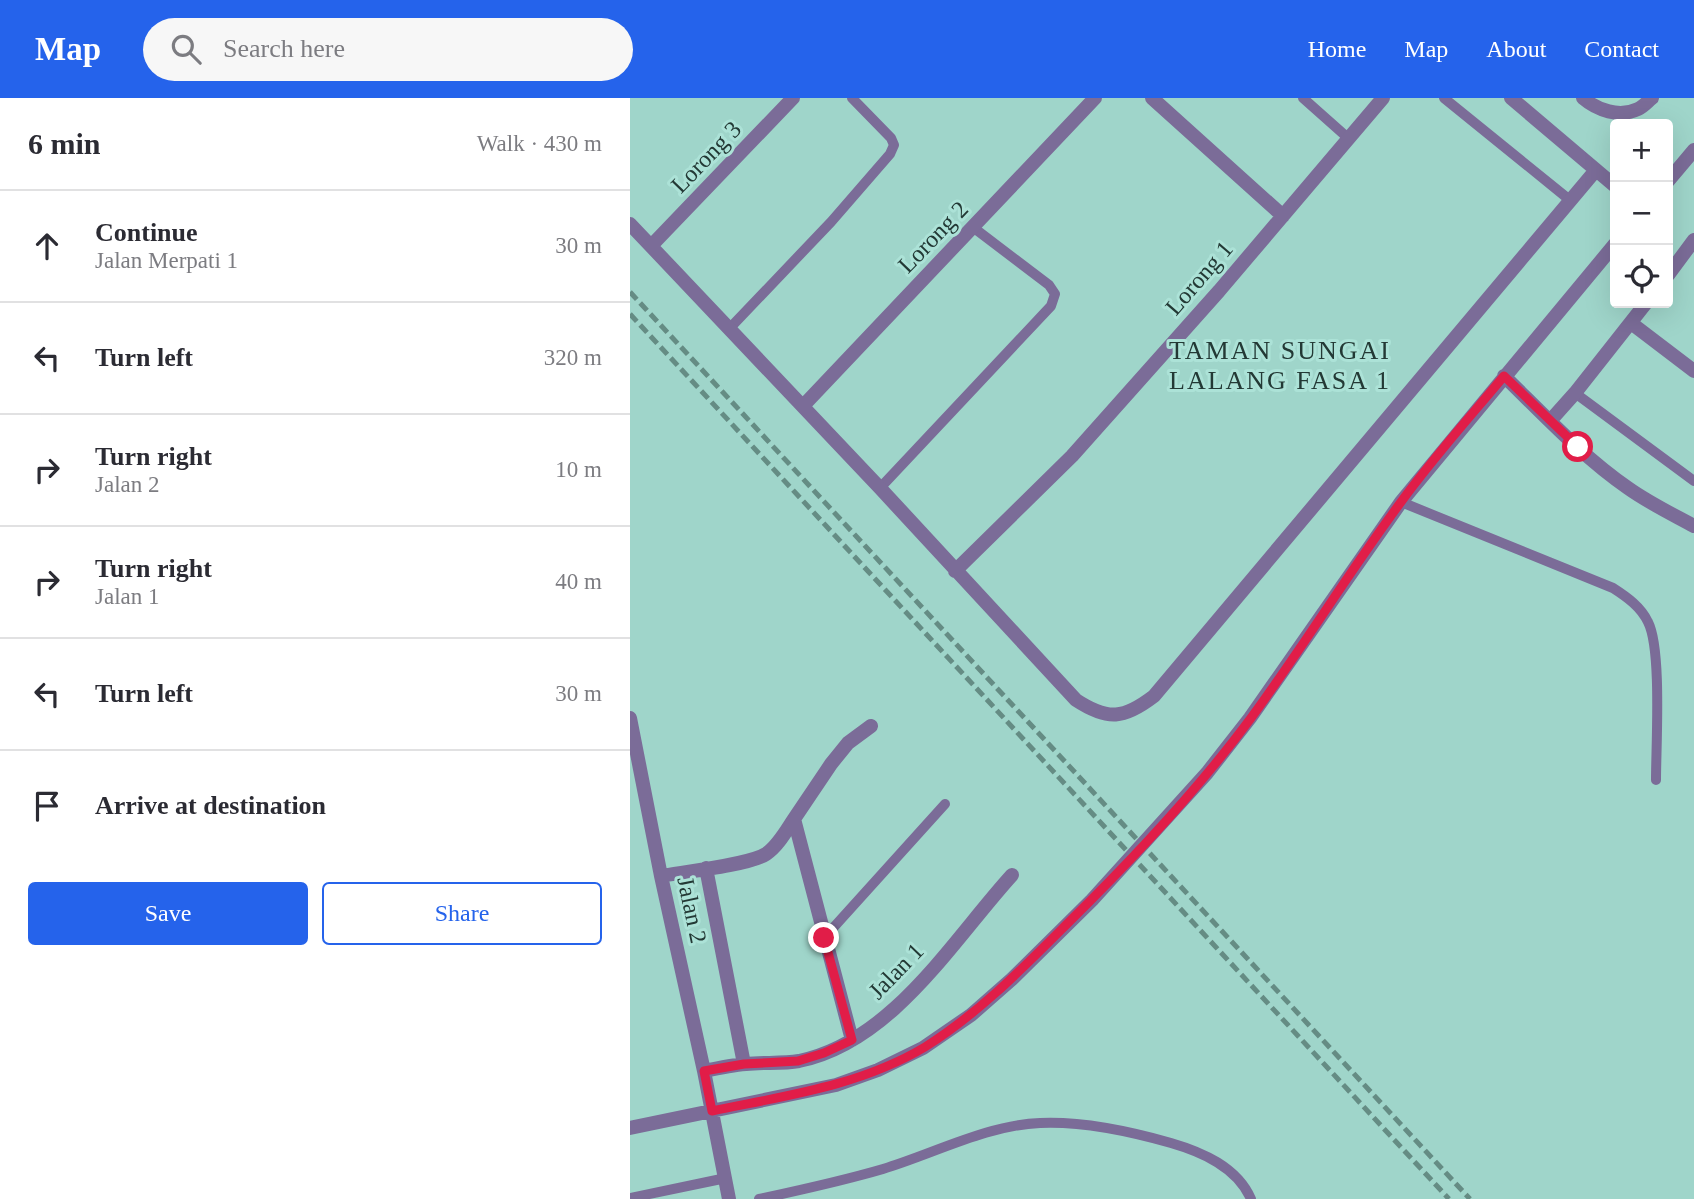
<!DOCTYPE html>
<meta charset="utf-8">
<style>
:root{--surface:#fff;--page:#f7f7f7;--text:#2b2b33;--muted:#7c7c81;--line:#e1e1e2;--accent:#2563eb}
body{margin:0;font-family:"Times New Roman",serif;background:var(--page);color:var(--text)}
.controls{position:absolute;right:21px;top:21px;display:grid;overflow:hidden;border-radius:7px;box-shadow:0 7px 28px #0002}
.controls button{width:63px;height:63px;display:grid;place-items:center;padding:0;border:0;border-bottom:2px solid var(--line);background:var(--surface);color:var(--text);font:35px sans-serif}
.stop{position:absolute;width:21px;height:21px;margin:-16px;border:5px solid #e11d48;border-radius:50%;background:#fff}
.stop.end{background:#e11d48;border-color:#fff;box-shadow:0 2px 7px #0008}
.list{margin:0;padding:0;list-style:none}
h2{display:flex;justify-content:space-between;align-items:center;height:91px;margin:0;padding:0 28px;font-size:30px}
h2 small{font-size:23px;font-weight:400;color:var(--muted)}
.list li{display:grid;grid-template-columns:46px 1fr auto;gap:21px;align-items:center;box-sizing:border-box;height:112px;padding:0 28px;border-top:2px solid var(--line)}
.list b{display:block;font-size:26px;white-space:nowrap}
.list p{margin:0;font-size:23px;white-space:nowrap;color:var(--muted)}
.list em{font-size:23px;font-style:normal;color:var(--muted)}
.actions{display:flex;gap:14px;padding:21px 28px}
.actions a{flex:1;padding:16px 0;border:2px solid var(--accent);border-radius:7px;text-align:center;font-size:24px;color:var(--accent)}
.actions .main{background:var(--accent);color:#fff}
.icon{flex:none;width:38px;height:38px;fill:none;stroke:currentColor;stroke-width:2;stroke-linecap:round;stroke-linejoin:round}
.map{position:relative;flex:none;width:1064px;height:1101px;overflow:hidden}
header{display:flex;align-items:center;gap:42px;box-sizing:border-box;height:98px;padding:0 35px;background:var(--accent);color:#fff}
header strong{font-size:33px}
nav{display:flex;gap:38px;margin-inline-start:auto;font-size:24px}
.search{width:490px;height:63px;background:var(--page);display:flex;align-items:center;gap:18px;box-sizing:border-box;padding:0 24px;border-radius:38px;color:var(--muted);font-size:26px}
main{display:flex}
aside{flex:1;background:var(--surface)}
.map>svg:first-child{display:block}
</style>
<header>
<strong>Map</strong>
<div class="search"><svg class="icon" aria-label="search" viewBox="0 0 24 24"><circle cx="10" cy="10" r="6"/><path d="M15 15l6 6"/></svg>Search here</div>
<nav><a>Home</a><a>Map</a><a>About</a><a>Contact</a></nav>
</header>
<main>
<aside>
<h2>6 min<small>Walk · 430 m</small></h2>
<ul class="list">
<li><svg class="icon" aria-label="ahead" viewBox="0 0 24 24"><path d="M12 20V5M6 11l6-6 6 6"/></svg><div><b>Continue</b><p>Jalan Merpati 1</p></div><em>30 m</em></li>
<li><svg class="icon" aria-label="left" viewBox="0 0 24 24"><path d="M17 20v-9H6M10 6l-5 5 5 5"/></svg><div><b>Turn left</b></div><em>320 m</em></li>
<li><svg class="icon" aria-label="right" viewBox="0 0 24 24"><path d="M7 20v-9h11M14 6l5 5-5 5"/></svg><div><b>Turn right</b><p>Jalan 2</p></div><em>10 m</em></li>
<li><svg class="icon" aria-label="right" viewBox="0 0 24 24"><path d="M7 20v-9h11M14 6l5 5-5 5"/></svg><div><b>Turn right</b><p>Jalan 1</p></div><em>40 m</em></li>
<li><svg class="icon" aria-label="left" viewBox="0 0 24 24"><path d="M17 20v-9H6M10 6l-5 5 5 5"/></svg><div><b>Turn left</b></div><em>30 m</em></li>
<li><svg class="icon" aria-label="arrive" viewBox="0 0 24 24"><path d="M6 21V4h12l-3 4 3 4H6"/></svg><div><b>Arrive at destination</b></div></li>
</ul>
<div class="actions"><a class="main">Save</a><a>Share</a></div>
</aside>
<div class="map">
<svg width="1064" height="1101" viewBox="0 0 1064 1101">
<rect width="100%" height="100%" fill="#9fd5ca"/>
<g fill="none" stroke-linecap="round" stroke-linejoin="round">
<!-- service -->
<path stroke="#7b6c98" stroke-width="10" d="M673,0l45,40
M814,0l127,103
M99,231l102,-107 59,-68 4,-9 -3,-7 -39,-40
M945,295l119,88
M250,390l171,-182 4,-12 -6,-9 -75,-57
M771,404l212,86c14,9 28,19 35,34 14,27 8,124 8,158
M194,840l121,-134
M0,1100l96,-20
M129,1101c42,-9 83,-18 124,-30 50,-15 104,-44 157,-46 44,-2 89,8 131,20 31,9 66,24 80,56"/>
<!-- minor -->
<path stroke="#7b6c98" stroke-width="14" d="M522,0l131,118
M881,0l104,88
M953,0c14,12 36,20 55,11 5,-2 10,-8 14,-11
M1038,83l26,-31
M0,126l250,264 196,212c32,21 48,19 78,-4l442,-526
M21,148l142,-148
M1038,177l26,-35
M1001,225l63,48
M874,278c40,39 79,81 124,112 21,15 44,26 66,38
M173,308l292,-308
M920,323l25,-28 71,-90
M325,473l117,-115 147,-165 164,-193
M0,620l31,158 43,195 25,128
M76,770l38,196
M31,778c23,-4 88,-11 105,-22 12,-8 20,-23 28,-35
M222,942l-58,-221 37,-55 17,-21 23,-17
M74,973c14,-3 28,-6 42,-7 17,-2 36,0 53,-3 93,-19 153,-120 213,-186
M0,1030l206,-43 42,-15 45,-22 48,-33 41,-36 80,-79 115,-127 43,-55 151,-216 214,-258"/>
<!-- rail -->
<path stroke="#658c84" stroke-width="5" stroke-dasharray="10 5" stroke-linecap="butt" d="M0,194l840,907
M0,216l819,885"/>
</g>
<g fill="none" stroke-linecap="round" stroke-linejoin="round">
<!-- route -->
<path stroke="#e11d48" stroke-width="9" d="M194,840l28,102 -28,13 -26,8 -54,3 -40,7 8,40c72,-15 148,-25 213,-64 54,-34 98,-79 143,-124 65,-64 129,-132 183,-205 52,-71 98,-146 150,-216 32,-44 68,-84 103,-126l74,71"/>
</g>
<g text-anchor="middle" stroke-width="6" stroke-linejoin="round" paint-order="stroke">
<!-- street labels -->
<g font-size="24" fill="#233935" stroke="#ace2d7">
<text transform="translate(76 59) rotate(-46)" y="8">Lorong 3</text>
<text transform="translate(303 139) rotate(-46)" y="8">Lorong 2</text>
<text transform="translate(569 180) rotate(-49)" y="8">Lorong 1</text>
<text transform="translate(62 812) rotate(78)" y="8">Jalan 2</text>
<text transform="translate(266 873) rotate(-46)" y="8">Jalan 1</text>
</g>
<!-- neighbourhood labels -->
<g font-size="26" letter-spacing="2" fill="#233935" stroke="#ace2d7">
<text x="650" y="261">TAMAN SUNGAI<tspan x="650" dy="30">LALANG FASA 1</tspan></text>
</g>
</g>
</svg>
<div class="controls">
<button>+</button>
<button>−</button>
<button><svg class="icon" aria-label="locate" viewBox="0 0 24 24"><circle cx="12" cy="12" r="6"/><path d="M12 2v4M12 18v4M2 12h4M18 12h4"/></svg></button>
</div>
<div class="stop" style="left:948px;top:349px"></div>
<div class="stop end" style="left:194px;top:840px"></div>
</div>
</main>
